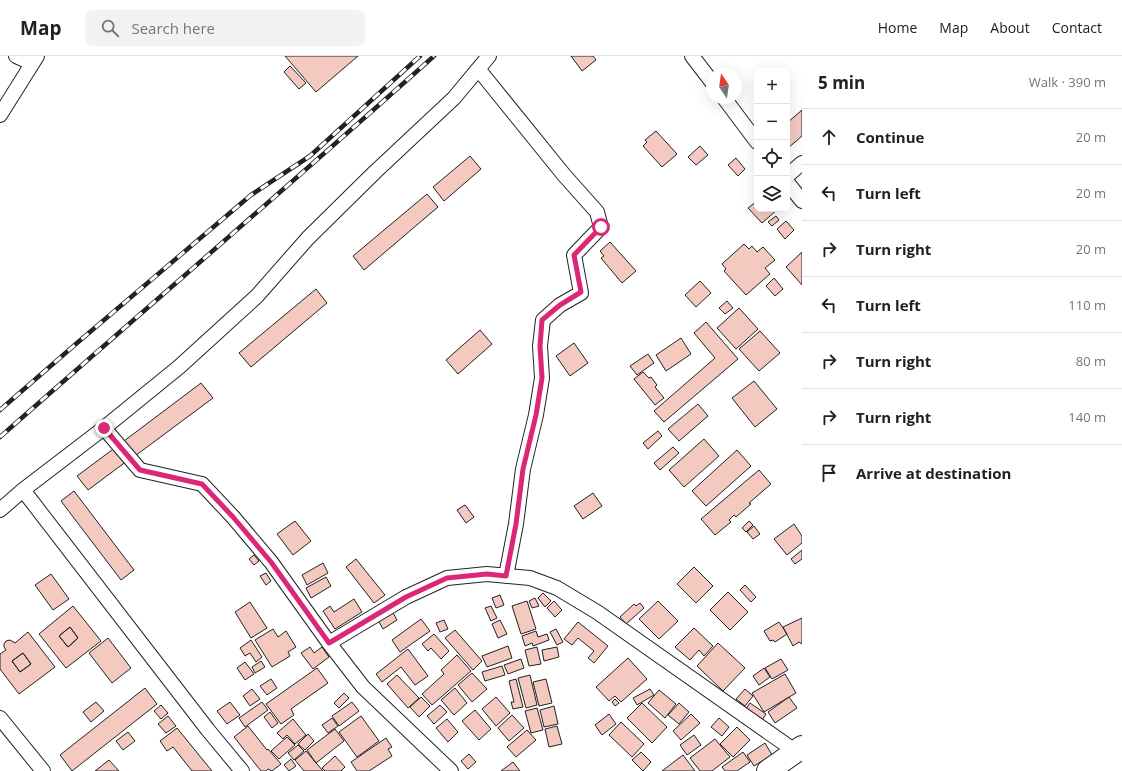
<!DOCTYPE html>
<meta charset="utf-8">
<style>
:root{--surface:#fff;--page:#f2f2f2;--text:#202124;--muted:#757577;--line:#e0e0e0}
body{margin:0;font-family:"Open Sans",sans-serif;background:var(--page);color:var(--text)}
.controls{position:absolute;right:12px;top:12px;display:grid;overflow:hidden;border-radius:8px;box-shadow:0 4px 16px #0002}
.controls button{width:36px;height:36px;display:grid;place-items:center;padding:0;border:0;border-bottom:1px solid var(--line);background:var(--surface);color:var(--text);font:20px sans-serif}
.compass{position:absolute;left:706px;top:12px;width:36px;height:36px;border-radius:50%;background:var(--surface);box-shadow:0 4px 16px #0002;rotate:347deg}
.stop{position:absolute;width:12px;height:12px;margin:-9px;border:3px solid #db2777;border-radius:50%;background:#fff}
.stop.end{background:#db2777;border-color:#fff;box-shadow:0 1px 4px #0008}
.list{margin:0;padding:0;list-style:none}
h2{display:flex;justify-content:space-between;align-items:center;height:52px;margin:0;padding:0 16px;font-size:17px}
h2 small{font-size:13px;font-weight:400;color:var(--muted)}
.list li{display:grid;grid-template-columns:26px 1fr auto;gap:12px;align-items:center;box-sizing:border-box;height:56px;padding:0 16px;border-top:1px solid var(--line)}
.list b{display:block;font-size:15px;white-space:nowrap}
.list em{font-size:13px;font-style:normal;color:var(--muted)}
.icon{flex:none;width:22px;height:22px;fill:none;stroke:currentColor;stroke-width:2;stroke-linecap:round;stroke-linejoin:round}
.map{position:relative;flex:none;width:802px;height:715px;overflow:hidden}
header{display:flex;align-items:center;gap:24px;box-sizing:border-box;height:56px;padding:0 20px;background:var(--surface);border-bottom:1px solid var(--line)}
header strong{font-size:19px}
nav{display:flex;gap:22px;margin-inline-start:auto;font-size:14px}
.search{width:280px;height:36px;background:var(--page);display:flex;align-items:center;gap:10px;box-sizing:border-box;padding:0 14px;border-radius:8px;color:var(--muted);font-size:15px}
main{display:flex}
aside{flex:1;background:var(--surface)}
.map>svg:first-child{display:block}
</style>
<header>
<strong>Map</strong>
<div class="search"><svg class="icon" aria-label="search" viewBox="0 0 24 24"><circle cx="10" cy="10" r="6"/><path d="M15 15l6 6"/></svg>Search here</div>
<nav><a>Home</a><a>Map</a><a>About</a><a>Contact</a></nav>
</header>
<main>
<div class="map">
<svg width="802" height="715" viewBox="0 0 802 715">
<rect width="100%" height="100%" fill="#fff"/>
<!-- building -->
<path fill="#f3c9c0" stroke="#222" fill-rule="evenodd" d="M285,0h73l-42,36z
M571,0h22l3,4 -14,11z
M290,10l16,17 -7,6 -15,-17z
M802,54v26l-15,13v-26z
M656,75l21,23 -15,13 -19,-21 4,-4 -2,-2z
M700,90l8,9 -12,10 -8,-8z
M470,100l11,13 -37,32 -11,-14z
M736,102l9,11 -7,7 -10,-11z
M427,138l11,13 -74,63 -11,-14z
M757,145v8h19l1,1 -15,13 -14,-15z
M776,160l3,4 -7,6 -4,-4z
M786,165l8,9 -9,9 -8,-10z
M610,186l26,29 -14,12 -21,-25 3,-2 -4,-5z
M744,188l5,5 3,-3 5,6 6,-5 12,13 -10,8 5,6 -24,21 -22,-24 2,-2 -4,-5z
M802,196v33l-16,-18z
M774,222l9,11 -8,7 -9,-10z
M700,225l11,12 -15,14 -11,-12z
M316,233l11,14 -76,64 -12,-14z
M727,245l6,7 -8,6 -6,-6z
M739,252l19,21 -22,20 -19,-21z
M706,266l32,37 -74,63 -10,-11 61,-53 -21,-25z
M480,274l12,14 -34,30 -12,-14z
M760,275l20,22 -21,18 -20,-22z
M681,282l10,16 -25,17 -10,-16z
M574,287l14,20 -18,13 -14,-20z
M648,298l6,9 -17,12 -7,-9z
M643,316l6,6 2,-1 6,8 -2,2 9,11 -9,7 -21,-26z
M754,325l23,28 -22,18 -23,-29z
M201,327l12,15 -78,58 -11,-15z
M698,348l10,12 -29,25 -11,-12z
M658,375l4,5 -14,13 -5,-6z
M704,383l15,17 -35,31 -15,-17z
M116,391l11,14 -39,29 -11,-14z
M673,391l6,6 -19,17 -6,-7z
M737,394l14,16 -45,40 -14,-15z
M759,414l12,14 -22,19 2,1 -15,13 -2,-2 -5,5 2,2 -16,13 -14,-16z
M74,435l60,79 -13,10 -60,-79z
M593,437l9,13 -19,13 -9,-13z
M465,449l9,12 -8,6 -9,-13z
M295,465l16,20 -18,14 -16,-21z
M749,465l4,4 -7,7 -4,-4z
M794,468l8,12v7l-15,12 -13,-16z
M754,470l6,8 -7,5 -6,-7z
M802,494v9l-7,5 -4,-5z
M254,499l5,6 -5,4 -5,-6z
M356,503l29,36 -11,8 -28,-36z
M323,507l5,10 -21,12 -5,-10z
M694,511l19,19 -17,17 -19,-19z
M266,517l5,8 -5,4 -6,-9z
M51,518l18,25 -16,11 -18,-25z
M326,521l5,9 -20,12 -5,-10z
M745,529l11,12 -5,5 -11,-12z
M728,536l20,20 -18,18 -20,-20z
M543,537l8,8 -6,6 -7,-9z
M500,539l4,10 -8,3 -4,-10z
M535,542l4,8 -7,2 -3,-7z
M354,543l8,13 -27,17 -12,-18 7,-5 4,6z
M527,545l9,28 -15,5 -9,-28z
M554,545l8,9 -7,7 -8,-9z
M658,545l20,20 -19,18 -20,-20z
M250,546l17,26 -16,10 -16,-26z
M640,547l4,5 -18,16 -6,-7 14,-13 2,2z
M73,550l28,35 -35,27 -27,-34zM70,571l8,11 -10,9 -9,-11z
M491,550l6,12 -6,3 -6,-13z
M392,555l5,9 -14,9 -5,-9z
M802,562v26l-3,-2 -6,4 -10,-19z
M421,563l9,12 -30,21 -8,-12z
M444,564l4,9 -8,3 -4,-9z
M500,564l7,14 -9,4 -6,-14z
M578,566l30,24 -14,17 -6,-5 6,-7 -16,-13 -6,7 -8,-6z
M779,566l8,12 -12,8 -2,-2 -3,1 -6,-10z
M70,571l8,11 -10,9 -9,-11z
M694,572l19,18 -9,10 -5,-6 -9,10 -15,-13z
M273,573l5,8 8,-6 10,16 -8,5 2,4 -18,11 -17,-27z
M556,573l7,13 -6,3 -7,-13z
M455,574l27,31 -9,9 -28,-32z
M536,575l2,6 9,-3 2,6 -16,6 -1,-3 -7,3 -3,-10z
M28,576l27,35 -36,27 -19,-25v-15l6,-4 -2,-3v-3l2,-3 4,-1 5,3zM23,597l8,11 -11,8 -8,-11z
M434,578l15,17 -8,8 -10,-11 -3,3 -6,-7z
M108,582l23,30 -19,15 -23,-30z
M251,584l11,17 -6,5 -6,-9 -5,3 -5,-8z
M718,587l27,25 -22,23 -26,-25z
M508,590l4,12 -25,9 -5,-11z
M310,591l4,6 8,-6 7,10 -16,12 -12,-16z
M537,591l4,17 -12,2 -4,-16z
M557,591l2,10 -15,4 -2,-11z
M408,593l20,27 -13,9 -14,-18 -19,15 -6,-8z
M23,597l8,11 -11,8 -8,-11z
M457,599l14,16 -39,34 -10,-11 22,-20 -3,-4z
M628,602l19,21 -26,23 -6,-6 -6,5 -13,-14z
M521,603l3,9 -16,6 -4,-9z
M781,603l7,11 -16,9 -7,-11z
M261,605l4,6 -10,6 -3,-6z
M245,606l9,12 -9,6 -8,-12z
M502,610l3,9 -20,6 -3,-9z
M317,612l11,15 -37,26 3,6 -13,9 -15,-20z
M764,612l6,9 -11,8 -6,-9z
M472,617l15,16 -15,13 -14,-17z
M785,618l11,19 -32,19 -12,-19z
M397,619l22,23 -11,10 -21,-24z
M530,619l7,30 -11,3 -8,-30z
M271,623l6,9 -10,7 -7,-9z
M516,623l7,28 -10,2 -2,-7h3l-5,-21z
M546,623l6,24 -13,3 -6,-24z
M145,632l12,16 -85,67 -12,-16z
M455,632l12,15 -13,12 -13,-15z
M252,633l8,10 -10,7 -7,-10z
M650,633l4,6 -17,10 -4,-7z
M745,633l8,7 -8,10 -9,-7z
M659,634l17,14 -11,14 -17,-15z
M344,637l5,5 -10,10 -5,-5z
M421,641l9,9 -11,11 -9,-10z
M496,641l14,16 -14,13 -14,-17z
M789,641l8,11 -22,15 -7,-11z
M615,643l4,4 -4,3 -3,-4z
M96,646l8,9 -13,11 -8,-10z
M230,646l10,13 -13,9 -10,-13z
M262,646l6,8 -23,17 -6,-9z
M352,646l7,9 -20,15 -7,-10z
M642,647l25,24 -15,16 -25,-25z
M679,647l10,9 -10,12 -11,-9z
M750,647l16,11 -6,9 -16,-11z
M161,649l7,8 -7,6 -7,-8z
M440,649l7,7 -13,12 -7,-8z
M554,650l4,18 -14,3 -4,-17z
M537,652l6,22 -12,3 -6,-22z
M475,654l16,19 -12,11 -17,-19z
M270,656l8,11 -6,5 -8,-11z
M609,658l7,10 -14,11 -7,-10z
M691,658l9,9 -19,17 -8,-9z
M512,659l12,13 -15,13 -11,-13z
M168,660l8,10 -10,7 -8,-9z
M361,660l18,25 -22,16 -18,-25z
M332,662l6,8 -10,7 -6,-8z
M719,662l10,9 -7,9 -11,-9z
M293,663l13,16 -11,9 -8,-9 -4,4 -6,-6z
M447,663l11,13 -10,10 -12,-14z
M621,666l23,22 -12,13 -23,-22z
M248,670l19,24 1,-1 13,15 -9,7 -4,-2 -2,2h-5l-27,-34z
M557,670l5,18 -13,3 -4,-18z
M737,671l13,13 -17,17 -13,-13z
M177,672l35,43h-20l-19,-24 -6,4 -7,-10z
M335,673l9,12 -28,22 -9,-13z
M527,674l9,10 -20,17 -9,-10z
M128,676l7,9 -12,9 -7,-9z
M308,678l6,7 -9,9 -7,-6z
M694,679l7,10 -14,10 -7,-10z
M287,681l8,8 -16,14 -8,-8z
M386,682l6,9 -4,2 4,7 -23,15h-12l-6,-9z
M715,683l15,18 -18,14h-12l-10,-13z
M765,687l7,12 -18,11 -7,-11z
M298,689l6,6 -10,9 -6,-7z
M306,695l17,20h-19l-9,-11z
M641,696l10,10 -8,9 -11,-11z
M743,696l7,10 -13,9h-12l-3,-4z
M469,698l7,8 -8,7 -7,-8z
M683,699l12,16h-33z
M335,700l10,11 -4,4h-16l-3,-3z
M291,703l5,7 -7,5 -5,-6z
M109,704l10,11h-24z
M513,706l7,9h-19z"/>
<g fill="none" stroke-linecap="round" stroke-linejoin="round">
<!-- street casing -->
<g stroke="#222" stroke-width="16">
<path id="street" d="M16,0l15,7
M692,0l20,26
M479,14l85,105 33,37 4,15 -27,28 7,38 -21,12 -17,15 -3,26 2,32 -6,37 -13,54 -7,55 -10,52
M724,42l33,44
M0,59l37,-59
M787,120l15,-13
M787,126l15,19
M104,372l36,42 62,14 31,33 38,45 58,81 34,44 88,84
M23,434l185,240 34,41
M0,454l23,-20 81,-62 75,-61 78,-71 51,-58 67,-66 79,-74 35,-42
M329,587l77,-46 41,-19 40,-4 43,4 27,10 40,24 198,139
M0,662l43,53"/>
</g>
<!-- highway casing -->
<g stroke="#222" stroke-width="24">
<path id="highway" d="M768,715l34,-24"/>
</g>
<!-- street -->
<use href="#street" stroke="#fff" stroke-width="14"/>
<!-- highway -->
<use href="#highway" stroke="#fff" stroke-width="22"/>
<!-- rail casing -->
<g stroke="#222" stroke-width="4.5">
<path id="rail" d="M0,354l77,-67 174,-148 59,-39 110,-100
M0,381c144,-127 291,-253 434,-381"/>
</g>
<!-- rail -->
<use href="#rail" stroke="#fff" stroke-width="3" stroke-dasharray="9" stroke-linecap="butt"/>
</g>
<g fill="none" stroke-linecap="round" stroke-linejoin="round">
<!-- route -->
<path stroke="#db2777" stroke-width="5" d="M104,372l36,42 62,14 31,33 38,45 58,81 77,-46 41,-19 40,-4 19,2 10,-52 7,-55 13,-54 6,-37 -2,-32 2,-26 18,-15 21,-13 -7,-37 27,-28"/>
</g>
</svg>
<div class="controls">
<button>+</button>
<button>−</button>
<button><svg class="icon" aria-label="locate" viewBox="0 0 24 24"><circle cx="12" cy="12" r="6"/><path d="M12 2v4M12 18v4M2 12h4M18 12h4"/></svg></button>
<button><svg class="icon" aria-label="layers" viewBox="0 0 24 24"><path d="M12 4l9 5-9 5-9-5zM3 14l9 5 9-5"/></svg></button>
</div>
<svg class="compass" viewBox="-18 -18 36 36"><path d="M0-13l5 13h-10z" fill="#e53935"/><path d="M0 13l5-13h-10z" fill="#757577"/></svg>
<div class="stop" style="left:601px;top:171px"></div>
<div class="stop end" style="left:104px;top:372px"></div>
</div>
<aside>
<h2>5 min<small>Walk · 390 m</small></h2>
<ul class="list">
<li><svg class="icon" aria-label="ahead" viewBox="0 0 24 24"><path d="M12 20V5M6 11l6-6 6 6"/></svg><div><b>Continue</b></div><em>20 m</em></li>
<li><svg class="icon" aria-label="left" viewBox="0 0 24 24"><path d="M17 20v-9H6M10 6l-5 5 5 5"/></svg><div><b>Turn left</b></div><em>20 m</em></li>
<li><svg class="icon" aria-label="right" viewBox="0 0 24 24"><path d="M7 20v-9h11M14 6l5 5-5 5"/></svg><div><b>Turn right</b></div><em>20 m</em></li>
<li><svg class="icon" aria-label="left" viewBox="0 0 24 24"><path d="M17 20v-9H6M10 6l-5 5 5 5"/></svg><div><b>Turn left</b></div><em>110 m</em></li>
<li><svg class="icon" aria-label="right" viewBox="0 0 24 24"><path d="M7 20v-9h11M14 6l5 5-5 5"/></svg><div><b>Turn right</b></div><em>80 m</em></li>
<li><svg class="icon" aria-label="right" viewBox="0 0 24 24"><path d="M7 20v-9h11M14 6l5 5-5 5"/></svg><div><b>Turn right</b></div><em>140 m</em></li>
<li><svg class="icon" aria-label="arrive" viewBox="0 0 24 24"><path d="M6 21V4h12l-3 4 3 4H6"/></svg><div><b>Arrive at destination</b></div></li>
</ul>
</aside>
</main>
